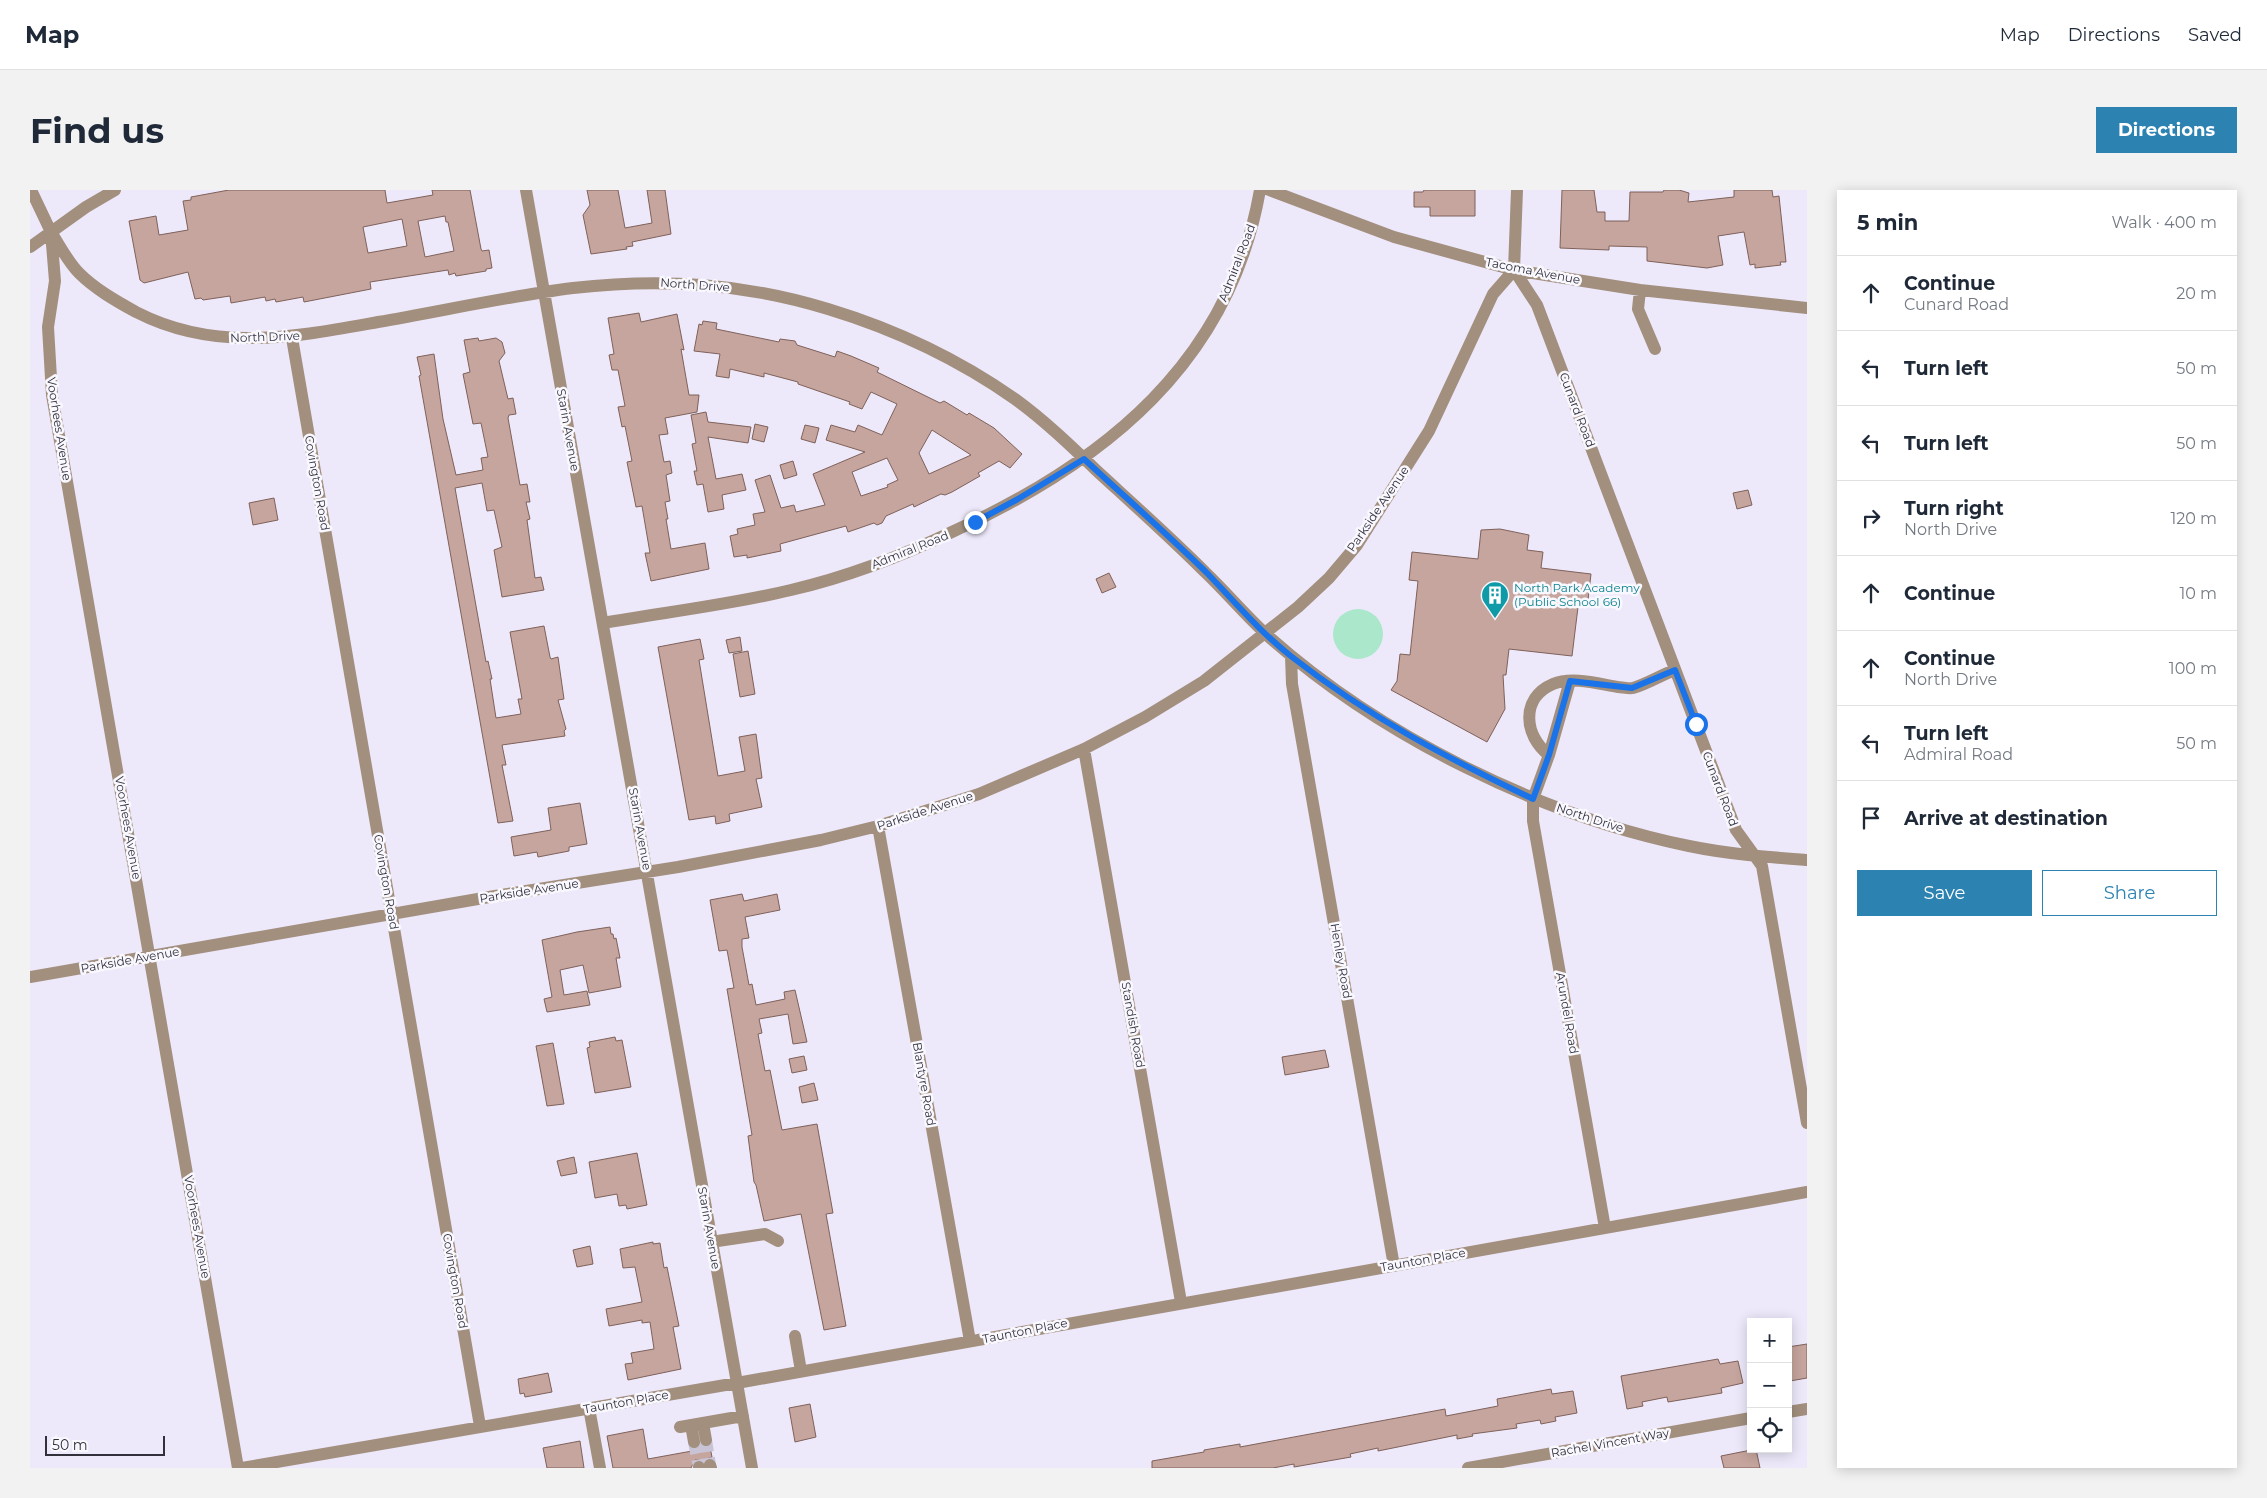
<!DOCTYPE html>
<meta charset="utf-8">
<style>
:root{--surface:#fff;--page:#f2f2f3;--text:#1f2937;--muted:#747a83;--line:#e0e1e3;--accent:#2c82b1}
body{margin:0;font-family:Montserrat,sans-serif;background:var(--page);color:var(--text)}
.controls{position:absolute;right:15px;bottom:15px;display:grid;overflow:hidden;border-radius:0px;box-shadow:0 2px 12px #0003}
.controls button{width:45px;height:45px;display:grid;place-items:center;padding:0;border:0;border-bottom:1px solid var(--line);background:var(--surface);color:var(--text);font:25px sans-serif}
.scale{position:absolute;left:15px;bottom:12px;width:120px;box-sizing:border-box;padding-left:5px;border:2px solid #32303b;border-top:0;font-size:14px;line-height:18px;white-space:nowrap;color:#32303b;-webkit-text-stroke:4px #f9f8fe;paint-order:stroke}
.stop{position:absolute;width:15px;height:15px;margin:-11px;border:4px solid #1a73e8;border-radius:50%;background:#fff}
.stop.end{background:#1a73e8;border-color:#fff;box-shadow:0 1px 5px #0008}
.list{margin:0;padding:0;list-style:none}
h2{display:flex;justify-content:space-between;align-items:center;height:65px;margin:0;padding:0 20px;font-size:21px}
h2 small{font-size:16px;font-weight:400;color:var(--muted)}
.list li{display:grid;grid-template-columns:32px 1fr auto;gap:15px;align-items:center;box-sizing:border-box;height:75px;padding:0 20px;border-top:1px solid var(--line)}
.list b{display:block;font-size:19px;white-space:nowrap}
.list p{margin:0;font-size:16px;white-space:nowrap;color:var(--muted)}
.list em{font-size:16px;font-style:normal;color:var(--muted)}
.actions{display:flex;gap:10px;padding:15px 20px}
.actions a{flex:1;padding:11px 0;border:1px solid var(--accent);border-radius:0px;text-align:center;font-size:18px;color:var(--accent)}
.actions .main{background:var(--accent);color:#fff}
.icon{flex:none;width:28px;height:28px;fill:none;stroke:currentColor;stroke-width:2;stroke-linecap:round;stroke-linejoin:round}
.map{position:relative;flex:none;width:1777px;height:1278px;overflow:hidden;border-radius:0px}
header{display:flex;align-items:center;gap:30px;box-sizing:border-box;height:70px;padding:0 25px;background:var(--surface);border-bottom:1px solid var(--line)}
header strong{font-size:24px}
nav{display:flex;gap:28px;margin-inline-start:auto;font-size:18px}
.intro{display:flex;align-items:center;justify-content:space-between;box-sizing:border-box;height:120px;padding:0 30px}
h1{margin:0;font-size:35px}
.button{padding:12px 22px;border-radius:0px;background:var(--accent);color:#fff;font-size:18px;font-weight:700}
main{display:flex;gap:30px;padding:0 30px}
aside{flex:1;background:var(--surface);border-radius:0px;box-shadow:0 2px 12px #0003}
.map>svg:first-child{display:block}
</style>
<header>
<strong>Map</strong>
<nav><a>Map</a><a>Directions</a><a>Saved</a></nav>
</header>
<div class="intro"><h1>Find us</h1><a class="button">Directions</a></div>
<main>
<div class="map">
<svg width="1777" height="1278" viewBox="0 0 1777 1278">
<rect width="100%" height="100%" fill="#ede9fb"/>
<!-- green -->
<path fill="#abe7cb" d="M1303 444a25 25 0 1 1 50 0a25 25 0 1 1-50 0Z"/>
<!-- building -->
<path fill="#c5a59d" stroke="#7f615a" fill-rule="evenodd" d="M199,0h156l2,13 46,-8 -1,-5h38l11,59 1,2 7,-1 3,18 -6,1v2l-30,5 -1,-3 -6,2 -1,-5 -78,12 1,7 -67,13 -1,-5 -27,5 -1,-3 -9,2 -1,-4 -34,6 -1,-7 -27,4 -2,-2 -6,1 -7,-27 -44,11 -4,-3 -11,-59 27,-5 3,19 29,-5 -5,-29 8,-1v-3zM415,26l1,6h2l6,29 -29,6 -7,-36zM372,29l5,27 -39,7 -5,-26z
M557,0h31l7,38 27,-5 -5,-33h18l6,44 -39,8 1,4 -7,1 1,2 -36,5 -8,-39 7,-10z
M1394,0h51v26h-45v-9h-16v-15h9z
M1532,0h32l3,22h8v9h24l1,-29h33l1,-2h15l10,3 -1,9 46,-5v-7h38l1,7 6,-1 7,66h-6l1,3 -26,3v-4l-5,1 -6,-33 -26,4 5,29 -16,3 -60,-7v-14l-38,-1v4l-49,-2z
M609,123l2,9 36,-8 7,36 -3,-1 8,46h10l-2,17 -32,6 3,16 -9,1 5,27 6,-1 2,12 -6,2 4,26 -5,1 3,17h-2l5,30 34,-6 4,26 -58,12 -6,-28h5l-8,-47 -6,1 -9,-45 5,-1 -7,-35 -3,1 -4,-20 7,-1 -7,-36h-6l-3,-15 5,-1 -6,-36z
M673,131l14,2 -1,6 63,13 1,-3 15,2 2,4 38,12 2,-6 14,5 28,12 -2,4 63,31 4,-2 23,14 2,-2 25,15 28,26 -12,14 -11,-7 -21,12 2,3 -28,16 -7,3 -4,-1 -27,13 -1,-3 -27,12 -4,7 -5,2 -3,-2 -26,9 -2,-6 -66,18 1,7 -34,7v-3l-13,2 -4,-21 8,-2 -1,-5 18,-4 -2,-11 12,-2 -10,-32 15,-5 11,33 13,-3 2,7 29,-7 -12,-31 52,-22 -39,-12 5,-15 24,7 3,-7 24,10 15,-31 -26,-12 -9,17 -13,-5 1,-2 -52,-18v-2l-34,-9v4l-34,-8 -1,9 -13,-2 4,-22 -26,-3 5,-27 3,1zM902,240l39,25 -42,19 -10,-21zM857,268l11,22 -11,5 1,2 -27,9 -9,-24z
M448,148l1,3 17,-3 6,4 3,11 -6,8 9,38 5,-1 3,16 -7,1 -1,3 12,67 7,-1 3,18h-4l4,17 -3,1 8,58 6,-1 3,13 -42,7 -8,-47 8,-3 -8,-37 -7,1 -5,-28 -27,5 31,174 2,-1 4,18h-2l6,39 25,-4 -3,-15h4l-12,-67 34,-6 6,31 1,2 7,-2 6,42 -6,1 8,29 -2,2 1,5 -63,9 4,20h-4l11,56 -15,2 -79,-447 2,-1 -4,-18 17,-3 9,65 13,56 27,-5 -2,-12 7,-1 -7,-34 -8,1 -10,-50 7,-2 -6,-32z
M676,222l2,10 43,5 -3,16 -40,-6 8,42 26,-5 4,16 -24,5 2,14 -16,3 -5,-28 -6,1 -3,-14h3l-5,-27 4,-1 -5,-28z
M725,234l13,3 -4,15 -12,-3z
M775,235l14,3 -4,15 -14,-4z
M763,271l4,14 -13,4 -4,-14z
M1718,300l4,15 -15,4 -4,-16z
M244,308l4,22 -25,5 -4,-22z
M1470,339l29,6 -2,15 16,2 -2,16 50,6 -3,26 -9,-1 -7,57 -63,-7 -3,26h-3l2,34 -18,33 -96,-52 6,-9 3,-27 10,1 8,-74 -9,-1 3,-28 66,7 3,-29z
M1079,383l7,14 -14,6 -6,-14z
M710,447l2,14 -13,2 -3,-13z
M670,449l4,20 -5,1 19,116 27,-5 -6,-34 17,-3 6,44 -6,1 6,28 -33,7 1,7 -14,3 -1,-8 -26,4 -31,-173z
M718,461l7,43 -15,3 -7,-43z
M550,613l7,41 -18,3v4l-31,6 -1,-5 -23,4 -3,-19 40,-7 -3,-22z
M712,704l2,7 33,-7 3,16 -35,7 4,21 -7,1v8l7,38 3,-1 4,21 29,-6 -1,-7 11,-2 12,52 -14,2 -5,-30 -29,5 3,14 -4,1 7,37 5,-1 12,60 35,-6 16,89 -7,1 20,112 -22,4 -23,-116 -37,7 -8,-36 -2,-3 -6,-46 4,-1 -25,-146 7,-1 -7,-38 -8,1 -9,-51z
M580,737l1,7h2l1,5 2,-1 4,20h-4l5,29 -32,6 -6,-28 -23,5 4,25 23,-4 3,14 -43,7 -3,-13 8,-2 -10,-57 35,-8z
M585,847l1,4 6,-1 9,47 -36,6 -8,-45 3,-1 -1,-5z
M523,853l11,61 -17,2 -11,-60z
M1295,860l4,17 -44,8 -3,-18z
M774,866l3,14 -15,3 -3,-14z
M784,893l4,17 -16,3 -3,-16z
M607,963l10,52 -20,4 -1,-4 -7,1 -2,-12 -22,4 -6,-36z
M544,967l3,16 -16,3 -4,-15z
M623,1052v2l7,-1 4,25 3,-1 12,59 -6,1 8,42 -53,11 -3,-16 8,-1 -2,-10 23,-4 -4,-27 -8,1v-3l-33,6 -3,-17 36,-7 -7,-35 -12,1 -3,-19z
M560,1056l3,18 -16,3 -4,-17z
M1777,1154v34l-17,3 -2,-34z
M1688,1169l2,5 18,-3 5,22 -22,5 1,5 -54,9 -1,-5 -25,5 1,4 -16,3 -6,-33z
M518,1183l4,19 -27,5 -1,-4 -4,1 -2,-15z
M1521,1199l1,5 21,-3 4,22 -22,4 1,4 -15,3 -1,-4 -24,4 1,4 -45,6 1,2 -16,3v-4l-79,16v-3l-28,6 1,3 -57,10v-3l-21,4h-121v-7l52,-9v-2l36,-6v3l205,-38 1,7 52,-10 -1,-7z
M780,1214l6,33 -21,5 -6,-34z
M613,1239l5,30 44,-8 9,-5 9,1 2,10 -8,3h-9l-4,8h-78l-6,-32z
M550,1251l4,27h-37l-4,-20z
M1726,1259l4,19h-36l-3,-12z"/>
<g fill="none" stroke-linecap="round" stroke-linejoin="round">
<!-- minor-tunnel -->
<path stroke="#c8c4d5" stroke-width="12" stroke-dasharray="12 6" stroke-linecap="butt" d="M676,1250l4,25
M664,1252l5,25"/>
<!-- minor -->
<path stroke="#a28f7e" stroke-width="12" d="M1,0l20,42 4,49 -7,46 4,68 186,1073
M496,0l226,1278
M1239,0l125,47 120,33 126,20 167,18
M21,42c9,14 17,30 28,41 16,16 37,28 57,39 80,41 158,25 242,10 64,-11 131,-26 195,-34 88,-10 170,-5 255,21 66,20 130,50 187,90 29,21 56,47 82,72 36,33 73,66 108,101 22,21 41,44 63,64 112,100 274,180 421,210 38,8 79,11 118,14
M0,57l56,-40 29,-17
M1484,80l23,35 199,525 26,36 45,257
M1610,100l-2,19 17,40
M262,148l188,1088
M573,433c63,-11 126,-18 188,-33 56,-13 111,-34 163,-59 151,-69 276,-169 306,-341
M1261,466l1,28 102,582
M1540,491l-21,74 -16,44v22l72,407
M1054,559l97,553
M1519,565c-25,-19 -29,-57 4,-71 19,-8 46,0 65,3 4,0 11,2 15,1 14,-4 28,-13 42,-18
M848,636l92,515
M0,787l465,-81 183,-29 143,-27 57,-14 101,-32 105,-45 61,-32 59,-36 94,-74 31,-29 28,-33 72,-114 64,-137 21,-24 3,-80
M681,1052l54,-8 13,7
M765,1146l6,35
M559,1218l11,60
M1758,1222l19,-3
M673,1233l3,17
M661,1235l3,17
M650,1237l63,-11
M680,1275l1,3
M669,1277v1
M212,1278l495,-85 1070,-191
M1438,1278l283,-50"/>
</g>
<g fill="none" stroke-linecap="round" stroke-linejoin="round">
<!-- route -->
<path stroke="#1a73e8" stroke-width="6" d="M945,332l43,-23 66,-40c41,38 82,74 122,113 28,29 54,60 86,85 77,60 153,100 241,142l16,-44 21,-74 62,7 43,-18 21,54"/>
</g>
<!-- icons -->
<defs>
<g id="building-pin" transform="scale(1.4375)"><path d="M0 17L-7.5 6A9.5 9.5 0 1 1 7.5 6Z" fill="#0f9aa8" stroke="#f9f8fe"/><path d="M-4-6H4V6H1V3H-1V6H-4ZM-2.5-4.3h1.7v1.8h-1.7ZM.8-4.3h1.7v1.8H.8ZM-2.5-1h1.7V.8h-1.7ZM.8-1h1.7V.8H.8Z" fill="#fff"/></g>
</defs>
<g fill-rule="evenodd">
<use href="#building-pin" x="1465" y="405"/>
</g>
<g text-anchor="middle" stroke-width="5" stroke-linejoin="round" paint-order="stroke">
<!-- street labels -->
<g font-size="12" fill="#32303b" stroke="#f9f8fe">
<text transform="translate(1207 73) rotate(-69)" y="4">Admiral Road</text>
<text transform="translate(1503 81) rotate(11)" y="4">Tacoma Avenue</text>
<text transform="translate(665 95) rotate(4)" y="4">North Drive</text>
<text transform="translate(235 147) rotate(-2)" y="4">North Drive</text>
<text transform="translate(1547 220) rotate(69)" y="4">Cunard Road</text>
<text transform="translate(29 239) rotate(81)" y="4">Voorhees Avenue</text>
<text transform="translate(538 240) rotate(80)" y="4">Starin Avenue</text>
<text transform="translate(287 293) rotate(80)" y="4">Covington Road</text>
<text transform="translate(1348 319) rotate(-56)" y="4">Parkside Avenue</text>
<text transform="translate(880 360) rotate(-22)" y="4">Admiral Road</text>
<text transform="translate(1690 599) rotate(69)" y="4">Cunard Road</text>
<text transform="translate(895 621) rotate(-18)" y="4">Parkside Avenue</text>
<text transform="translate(1560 628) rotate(18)" y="4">North Drive</text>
<text transform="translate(98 638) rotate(80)" y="4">Voorhees Avenue</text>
<text transform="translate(610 639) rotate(80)" y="4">Starin Avenue</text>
<text transform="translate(356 692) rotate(80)" y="4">Covington Road</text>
<text transform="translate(499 701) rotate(-9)" y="4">Parkside Avenue</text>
<text transform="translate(100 770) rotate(-10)" y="4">Parkside Avenue</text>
<text transform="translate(1311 771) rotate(80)" y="4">Henley Road</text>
<text transform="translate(1537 823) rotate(80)" y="4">Arundel Road</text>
<text transform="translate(1103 835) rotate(80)" y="4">Standish Road</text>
<text transform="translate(894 894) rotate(80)" y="4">Blantyre Road</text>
<text transform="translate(167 1037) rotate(80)" y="4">Voorhees Avenue</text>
<text transform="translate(679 1038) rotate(80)" y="4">Starin Avenue</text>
<text transform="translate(1393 1070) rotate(-10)" y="4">Taunton Place</text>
<text transform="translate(425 1091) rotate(80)" y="4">Covington Road</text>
<text transform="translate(995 1141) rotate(-11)" y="4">Taunton Place</text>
<text transform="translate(596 1212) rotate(-10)" y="4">Taunton Place</text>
<text transform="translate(1580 1253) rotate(-10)" y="4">Rachel Vincent Way</text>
</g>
<!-- culture labels -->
<g font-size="12" fill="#0d838f" stroke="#f9f8fe" text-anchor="start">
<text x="1484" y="402">North Park Academy<tspan x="1484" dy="14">(Public School 66)</tspan></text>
</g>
</g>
</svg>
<div class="controls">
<button>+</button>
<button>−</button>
<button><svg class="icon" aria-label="locate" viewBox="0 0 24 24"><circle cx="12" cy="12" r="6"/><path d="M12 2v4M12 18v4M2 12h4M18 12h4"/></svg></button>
</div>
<div class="scale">50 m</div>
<div class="stop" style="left:1666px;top:534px"></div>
<div class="stop end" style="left:945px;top:332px"></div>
</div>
<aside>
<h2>5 min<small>Walk · 400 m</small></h2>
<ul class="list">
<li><svg class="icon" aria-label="ahead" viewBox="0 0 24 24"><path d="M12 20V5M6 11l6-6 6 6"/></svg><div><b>Continue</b><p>Cunard Road</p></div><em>20 m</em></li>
<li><svg class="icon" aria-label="left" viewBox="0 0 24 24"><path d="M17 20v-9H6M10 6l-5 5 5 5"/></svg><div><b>Turn left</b></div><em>50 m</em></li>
<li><svg class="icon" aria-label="left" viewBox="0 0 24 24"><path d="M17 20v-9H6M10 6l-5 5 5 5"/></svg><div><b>Turn left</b></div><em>50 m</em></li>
<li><svg class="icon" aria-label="right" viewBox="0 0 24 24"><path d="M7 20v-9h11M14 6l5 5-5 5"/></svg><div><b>Turn right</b><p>North Drive</p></div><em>120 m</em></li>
<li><svg class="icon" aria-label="ahead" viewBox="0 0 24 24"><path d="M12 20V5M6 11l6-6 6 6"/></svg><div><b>Continue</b></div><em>10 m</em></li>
<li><svg class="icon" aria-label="ahead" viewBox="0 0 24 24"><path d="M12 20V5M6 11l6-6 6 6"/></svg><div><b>Continue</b><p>North Drive</p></div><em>100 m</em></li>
<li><svg class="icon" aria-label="left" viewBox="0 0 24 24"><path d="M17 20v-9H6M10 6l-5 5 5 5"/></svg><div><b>Turn left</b><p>Admiral Road</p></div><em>50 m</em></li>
<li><svg class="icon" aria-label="arrive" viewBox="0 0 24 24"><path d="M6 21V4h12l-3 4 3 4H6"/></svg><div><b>Arrive at destination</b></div></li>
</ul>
<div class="actions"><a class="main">Save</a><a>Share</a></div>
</aside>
</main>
